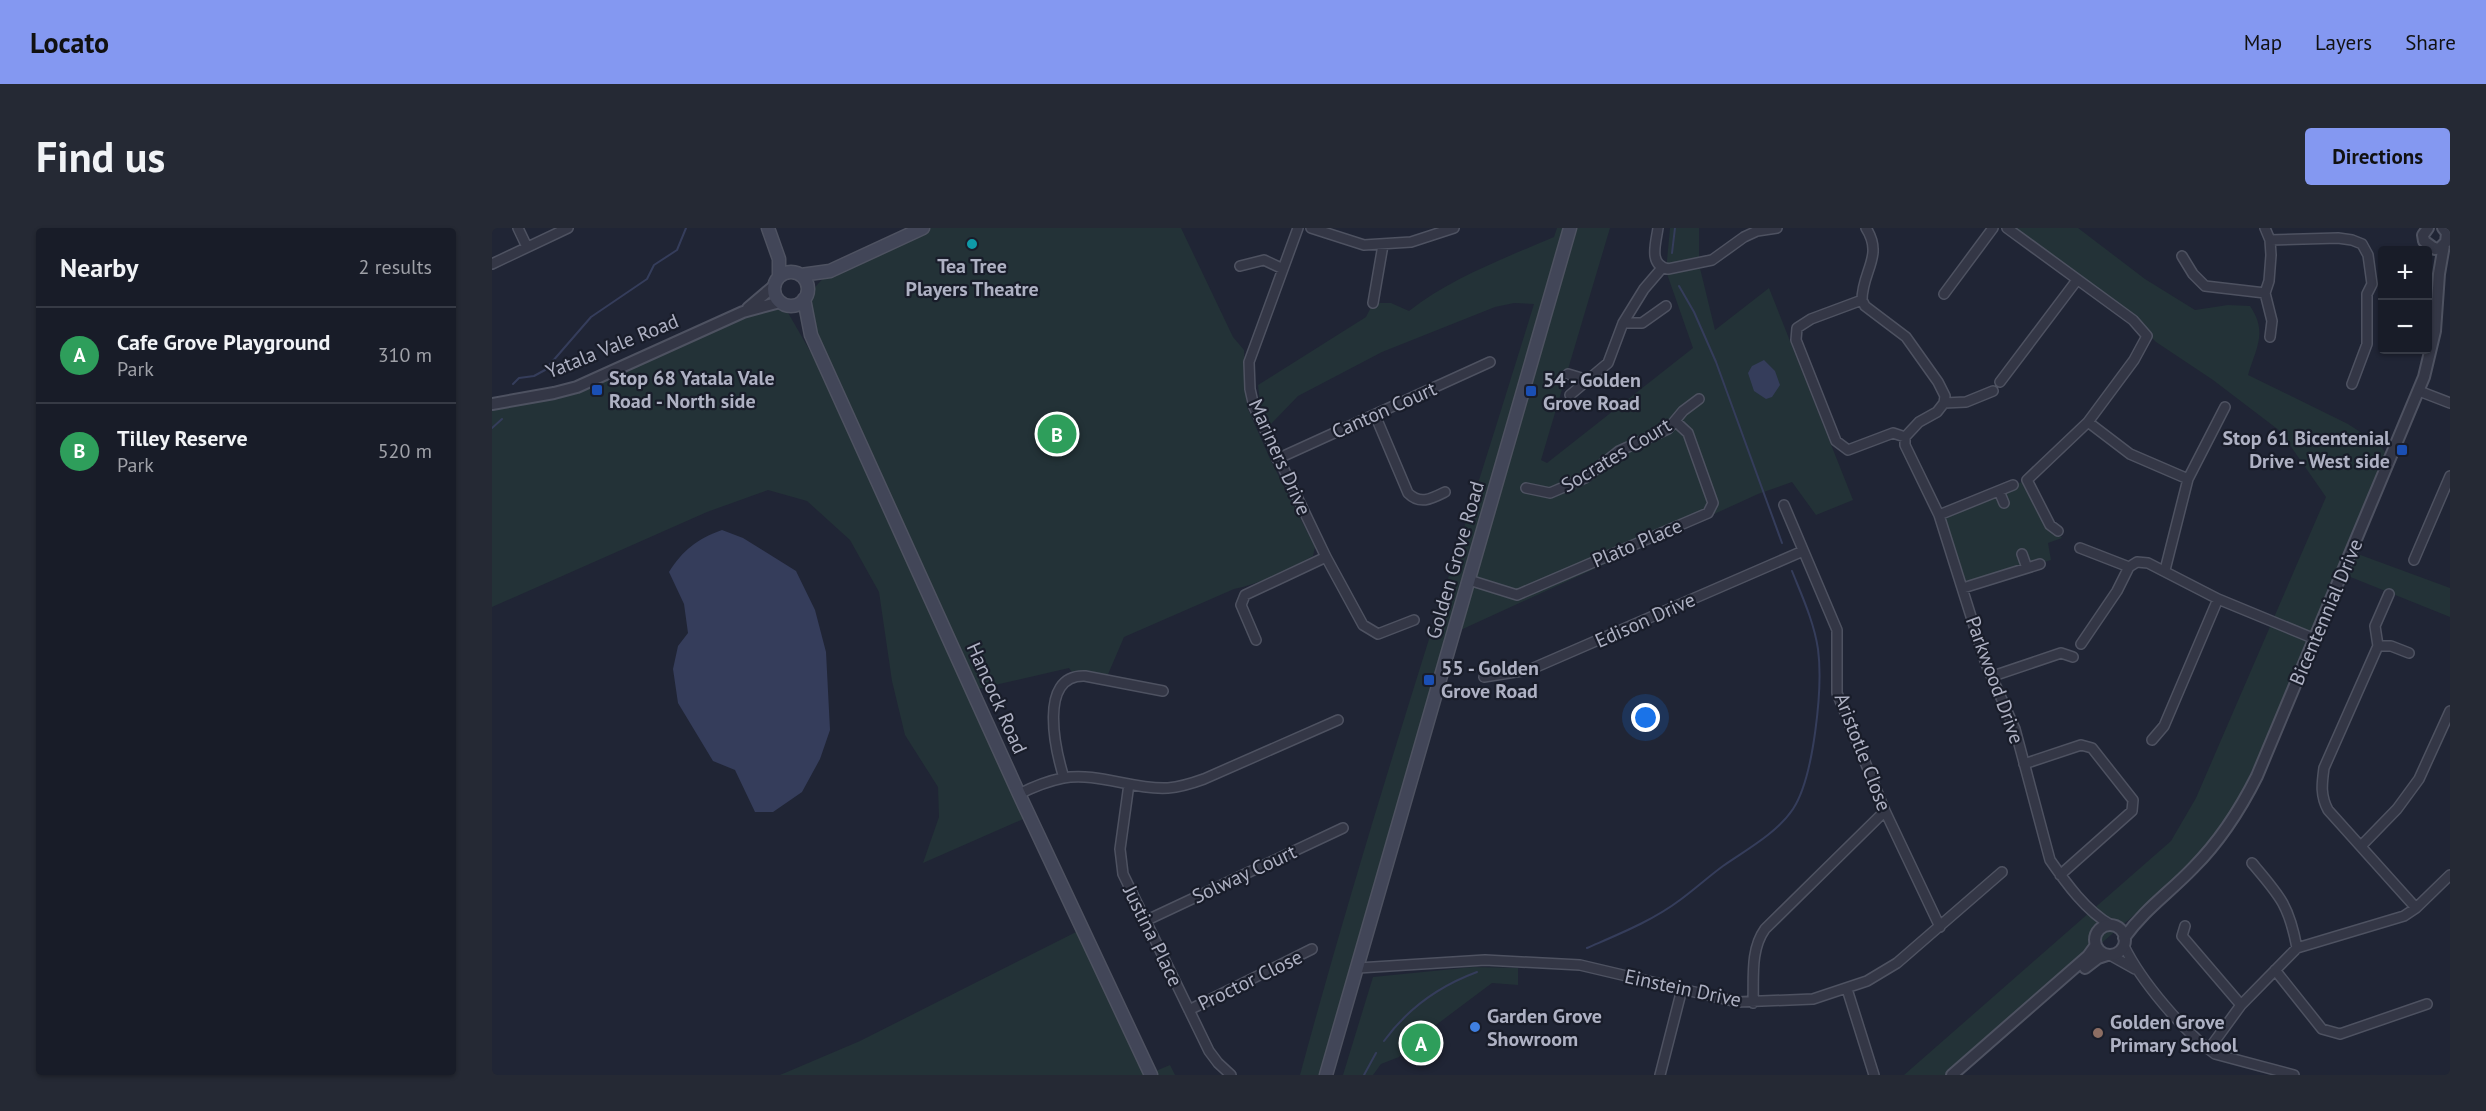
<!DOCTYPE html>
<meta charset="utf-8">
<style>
:root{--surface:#181c28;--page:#252934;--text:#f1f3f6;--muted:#9fa1a8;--line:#363a45;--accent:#8498f1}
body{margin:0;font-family:"PT Sans",sans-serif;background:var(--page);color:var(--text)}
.controls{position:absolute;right:18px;top:18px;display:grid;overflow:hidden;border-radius:6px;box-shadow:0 2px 4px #0004}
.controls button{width:54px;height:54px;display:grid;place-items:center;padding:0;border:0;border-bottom:2px solid var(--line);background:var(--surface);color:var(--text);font:30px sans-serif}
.you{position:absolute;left:1154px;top:490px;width:21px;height:21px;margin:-15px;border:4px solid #fff;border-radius:50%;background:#1a73e8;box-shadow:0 0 0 9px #1a73e833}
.badge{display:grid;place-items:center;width:39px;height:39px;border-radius:50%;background:var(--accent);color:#fff;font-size:20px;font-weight:700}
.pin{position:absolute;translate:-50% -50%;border:3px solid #fff;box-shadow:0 2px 6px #0006}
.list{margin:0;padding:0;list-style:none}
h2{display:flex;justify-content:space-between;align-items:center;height:78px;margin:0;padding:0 24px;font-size:26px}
h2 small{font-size:20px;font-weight:400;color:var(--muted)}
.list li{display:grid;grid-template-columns:39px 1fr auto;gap:18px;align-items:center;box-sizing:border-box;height:96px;padding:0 24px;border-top:2px solid var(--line)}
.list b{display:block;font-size:22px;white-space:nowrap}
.list p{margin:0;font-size:20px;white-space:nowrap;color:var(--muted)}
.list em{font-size:20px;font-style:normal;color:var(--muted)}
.map{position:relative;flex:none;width:1958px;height:847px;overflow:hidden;border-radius:6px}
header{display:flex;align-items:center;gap:36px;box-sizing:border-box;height:84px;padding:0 30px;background:var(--accent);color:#111}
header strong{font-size:28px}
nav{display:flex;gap:33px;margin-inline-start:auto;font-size:21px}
.intro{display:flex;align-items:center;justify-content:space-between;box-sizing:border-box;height:144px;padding:0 36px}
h1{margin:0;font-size:42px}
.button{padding:15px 27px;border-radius:6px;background:var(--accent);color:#111;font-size:21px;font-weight:700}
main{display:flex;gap:36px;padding:0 36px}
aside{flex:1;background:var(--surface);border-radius:6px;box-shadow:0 2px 4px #0004}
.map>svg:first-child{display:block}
</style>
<header>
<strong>Locato</strong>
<nav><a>Map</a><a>Layers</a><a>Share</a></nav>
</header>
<div class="intro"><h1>Find us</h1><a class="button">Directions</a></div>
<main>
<aside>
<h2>Nearby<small>2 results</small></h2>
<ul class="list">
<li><span class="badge" style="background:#2e9e5b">A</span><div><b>Cafe Grove Playground</b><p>Park</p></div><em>310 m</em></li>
<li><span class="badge" style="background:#2e9e5b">B</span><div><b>Tilley Reserve</b><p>Park</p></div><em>520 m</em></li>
</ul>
</aside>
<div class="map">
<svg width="1958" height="847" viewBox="0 0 1958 847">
<rect width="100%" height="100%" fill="#202535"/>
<!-- green -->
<path fill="#233237" d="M431,0h258l52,109 11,13 3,57 24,54 44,86 -2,9c-25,14 -51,27 -79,33l-110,48 -18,42 -32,-4 -5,-7 -96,22 57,126 -107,47 16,-46 -1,-30 -33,-52 -13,-54 -13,-89 -29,-52 -43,-39 -39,-11 -61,22 -215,95v-203l62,-11 198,-88 31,-1 58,101 -37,-106 26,-28z
M1065,0h53l-69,232 6,3 146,-115 -27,-77 4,-43h29v36l16,66 54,-42 84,212 -37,15 -24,-33 -34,12 -304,139 -128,442h-26c70,-260 155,-514 234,-771l-20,-1 -19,4 -113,45 -84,44 -29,30 -9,-22 -2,-19 108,-68 7,-14h18l18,8c42,-33 96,-53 145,-74z
M1515,0h71l67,51 50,31 33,-5 22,1c18,26 6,42 -2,69l100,49 32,21 10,14 -26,53 -101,235 -30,63 -36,46 -51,49 -199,170h-43l267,-234 25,-43 130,-301 -46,-66 -67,-51 -57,-38 -11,-11z
M1535,252l23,44 12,14 -14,5 3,17 -88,28 -24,-73z
M1863,325l95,35v29l-102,-41z
M590,701l69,144 19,-8 5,10h-395l80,-34z
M981,739l45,1v17l-26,-2 -68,51 6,8 -12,9 -6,-8 -13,14 -18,7 -8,11h-30l30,-98z"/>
<!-- water -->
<path fill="#353d5b" d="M1272,132l11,11 5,14 -8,12 -6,2 -12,-8 -6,-18 4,-7z
M230,302l21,8 53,33 19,39 11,42 4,78 -10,29 -18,33 -29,20h-18l-20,-42 -22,-9 -35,-58 -5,-34 5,-23 10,-13 -4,-29 -15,-32c14,-22 28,-33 53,-42z"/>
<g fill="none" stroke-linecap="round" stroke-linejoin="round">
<!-- stream -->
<path stroke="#353d5b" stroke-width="2" d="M1180,25l3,-25
M1187,58l15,26 22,50 66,181
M21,156l6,-6 15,-2 11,-6 46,-53 56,-38 7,-14 23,-15 9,-22
M0,200l10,-9
M1095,720c32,-14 65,-27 93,-48 15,-11 28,-23 43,-34 23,-16 54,-33 70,-57 21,-32 30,-122 25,-160 -4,-27 -16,-53 -26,-78
M892,813c24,-33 55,-55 93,-69
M872,847l12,-22"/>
<!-- minor casing -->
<g stroke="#4e5261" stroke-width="12">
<path id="minor" d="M26,0l9,19
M806,0l-49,134 1,27 4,18 72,150 37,68 15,9 36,-14
M819,0l53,17 47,-3 43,-14
M1166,0c-2,15 -10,37 10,41l44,-9 32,-23 13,-6 20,-3
M1515,0l126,92 14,16 -13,24 -46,62 -61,58 23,45 8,6
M1773,0l5,12 1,15 -2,26 -4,12 7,28 -2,16
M1778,12l68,-2 14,2 10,4 6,11 4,29 -5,10v50l-15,40
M1690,28l11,18 12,12 60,7
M0,36l76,-36
M748,38l24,-6 19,9
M1452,66l49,-66
M1370,72l3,6 41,31 32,45 7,14 -1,7 -7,9 -18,10 -14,15 -12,-4 -45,17 -12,-9 -40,-101 1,-12 14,-9z
M1370,72c0,-29 22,-44 4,-72
M881,75l10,-58
M1131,95h19l24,-17
M1076,146l20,6
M1508,154l77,-102
M1927,163l31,12
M1078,167l38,-32 15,-40 21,-34 18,-21
M1452,175l22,-1 27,-11
M883,187l33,78c12,12 23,6 37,-1
M1596,194l42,32 58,25
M1413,209v8l34,70 47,149 29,65 35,131c16,23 36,51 61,65
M785,231l213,-97
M1034,260l24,5 35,-15 34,-27 49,-22 15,-18 16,-12
M1507,263l5,12
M1292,277l53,125v63l48,118 55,116
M1447,287l74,-30
M1588,320l49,19 8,-5 11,1 70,36 97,40
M1530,326l5,14
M1922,332l36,-84
M1673,342l23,-91 37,-72
M977,352l48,15 191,-82 5,-10 -25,-70 -13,-12
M1471,360l77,-24
M764,412l-15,-35 4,-10 81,-38
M1589,416l36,-53 12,-24
M1886,418l-3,-20 14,-32
M1917,425l-18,-7h-13l-54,122c-2,15 -4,27 4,42l88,98
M1501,448l68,-23 12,4
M992,449l45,-7 274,-119
M1660,512l12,-14 54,-127
M1532,536l57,-19 11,3 41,52 -1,11 -72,64
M572,550c-8,-26 -27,-104 21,-102l78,15
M637,556l-9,65 3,25 86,177 9,12 13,12
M527,566c14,-7 29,-13 44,-16 35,-6 70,12 105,10 12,-1 25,-5 36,-9l134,-59
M1870,617l35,-36 22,-30 31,-68
M1760,635c28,33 37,42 45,85
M653,693l198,-93
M1693,698l-3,10 59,69
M1632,718c17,35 59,85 91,108l79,21
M1618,727l25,14
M866,740l127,-8 95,5 157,37 76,-3 54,-18 30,-18 105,-91
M1783,742l47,59 18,5 87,-30
M1355,761l27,86
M1261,775c1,-25 -3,-53 12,-74l120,-118
M697,782l123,-61
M1717,821l32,-44 56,-57 107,-32 12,-8 34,-33
M1168,847l22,-86"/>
</g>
<!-- tertiary casing -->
<g stroke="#4e5261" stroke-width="14">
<path id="tertiary" d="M1936,0l-5,7 1,6 11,8 5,-1 6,-6 1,-9 -4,-5
M256,80l26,-22
M0,176l62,-11 23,-6 166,-75 37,-10
M1603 712a15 15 0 1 1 30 0a15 15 0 1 1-30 0Z
M1632,710c21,-29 45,-45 69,-70 27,-27 47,-58 64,-92l167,-399 11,-46 4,-57 5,-29
M1593,740l13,-10 9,-3
M1460,847l136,-119 8,-11"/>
</g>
<!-- secondary casing -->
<g stroke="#4e5261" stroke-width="15">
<path id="secondary" d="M276,0l11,31v18
M282 61a17 17 0 1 1 34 0a17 17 0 1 1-34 0Z
M309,47l29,-4 93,-43
M312,71l7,36 208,459 132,281
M834,847l244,-847"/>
</g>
<!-- minor -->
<use href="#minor" stroke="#343746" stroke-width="9"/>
<!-- tertiary -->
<use href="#tertiary" stroke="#343746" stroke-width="10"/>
<!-- secondary -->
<use href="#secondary" stroke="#424658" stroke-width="12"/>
</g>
<!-- markers -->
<circle fill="#0f9aa8" stroke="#191d2a" stroke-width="2" cx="480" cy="16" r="6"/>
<g fill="#1a4fb4" stroke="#191d2a" stroke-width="2">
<rect x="99" y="156" width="12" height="12" rx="3"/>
<rect x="1033" y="157" width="12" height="12" rx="3"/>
<rect x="1904" y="216" width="12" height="12" rx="3"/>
<rect x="931" y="446" width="12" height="12" rx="3"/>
</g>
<circle fill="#3f7fe0" stroke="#191d2a" stroke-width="2" cx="983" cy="799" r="6"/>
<circle fill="#8d6e63" stroke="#191d2a" stroke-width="2" cx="1606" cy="805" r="6"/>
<g text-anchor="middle" stroke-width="4.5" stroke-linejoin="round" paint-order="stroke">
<!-- poi labels -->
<g font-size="20" font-weight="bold" fill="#aeb1c3" stroke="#191d2a" text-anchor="start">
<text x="480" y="45" text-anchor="middle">Tea Tree<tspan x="480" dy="23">Players Theatre</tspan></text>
<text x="117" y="157">Stop 68 Yatala Vale<tspan x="117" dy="23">Road - North side</tspan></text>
<text x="1051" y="159">54 - Golden<tspan x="1051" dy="23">Grove Road</tspan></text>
<text x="1898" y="217" text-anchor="end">Stop 61 Bicentenial<tspan x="1898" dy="23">Drive - West side</tspan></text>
<text x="949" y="447">55 - Golden<tspan x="949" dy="23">Grove Road</tspan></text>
<text x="995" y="795">Garden Grove<tspan x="995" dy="23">Showroom</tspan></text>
<text x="1618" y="801">Golden Grove<tspan x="1618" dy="23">Primary School</tspan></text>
</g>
<!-- street labels -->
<g font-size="20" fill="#aeb1c3" stroke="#191d2a">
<text transform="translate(120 118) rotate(-22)" y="7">Yatala Vale Road</text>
<text transform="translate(892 182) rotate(-24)" y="7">Canton Court</text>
<text transform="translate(1124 227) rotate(-31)" y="7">Socrates Court</text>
<text transform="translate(788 229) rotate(66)" y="7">Mariners Drive</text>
<text transform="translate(1145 315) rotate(-23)" y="7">Plato Place</text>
<text transform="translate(963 332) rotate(-74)" y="7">Golden Grove Road</text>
<text transform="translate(1834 384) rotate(-67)" y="7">Bicentennial Drive</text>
<text transform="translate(1153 392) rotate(-24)" y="7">Edison Drive</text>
<text transform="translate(1503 452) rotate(70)" y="7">Parkwood Drive</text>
<text transform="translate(505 470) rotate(66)" y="7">Hancock Road</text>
<text transform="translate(1371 524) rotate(69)" y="7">Aristotle Close</text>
<text transform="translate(752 646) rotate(-25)" y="7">Solway Court</text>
<text transform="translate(661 708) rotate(64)" y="7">Justina Place</text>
<text transform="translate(758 752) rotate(-26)" y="7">Proctor Close</text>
<text transform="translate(1191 760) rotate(12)" y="7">Einstein Drive</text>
</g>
</g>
</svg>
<div class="controls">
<button>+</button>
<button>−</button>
</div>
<div class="you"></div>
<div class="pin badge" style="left:929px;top:815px;background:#2e9e5b">A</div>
<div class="pin badge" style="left:565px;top:206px;background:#2e9e5b">B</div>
</div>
</main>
